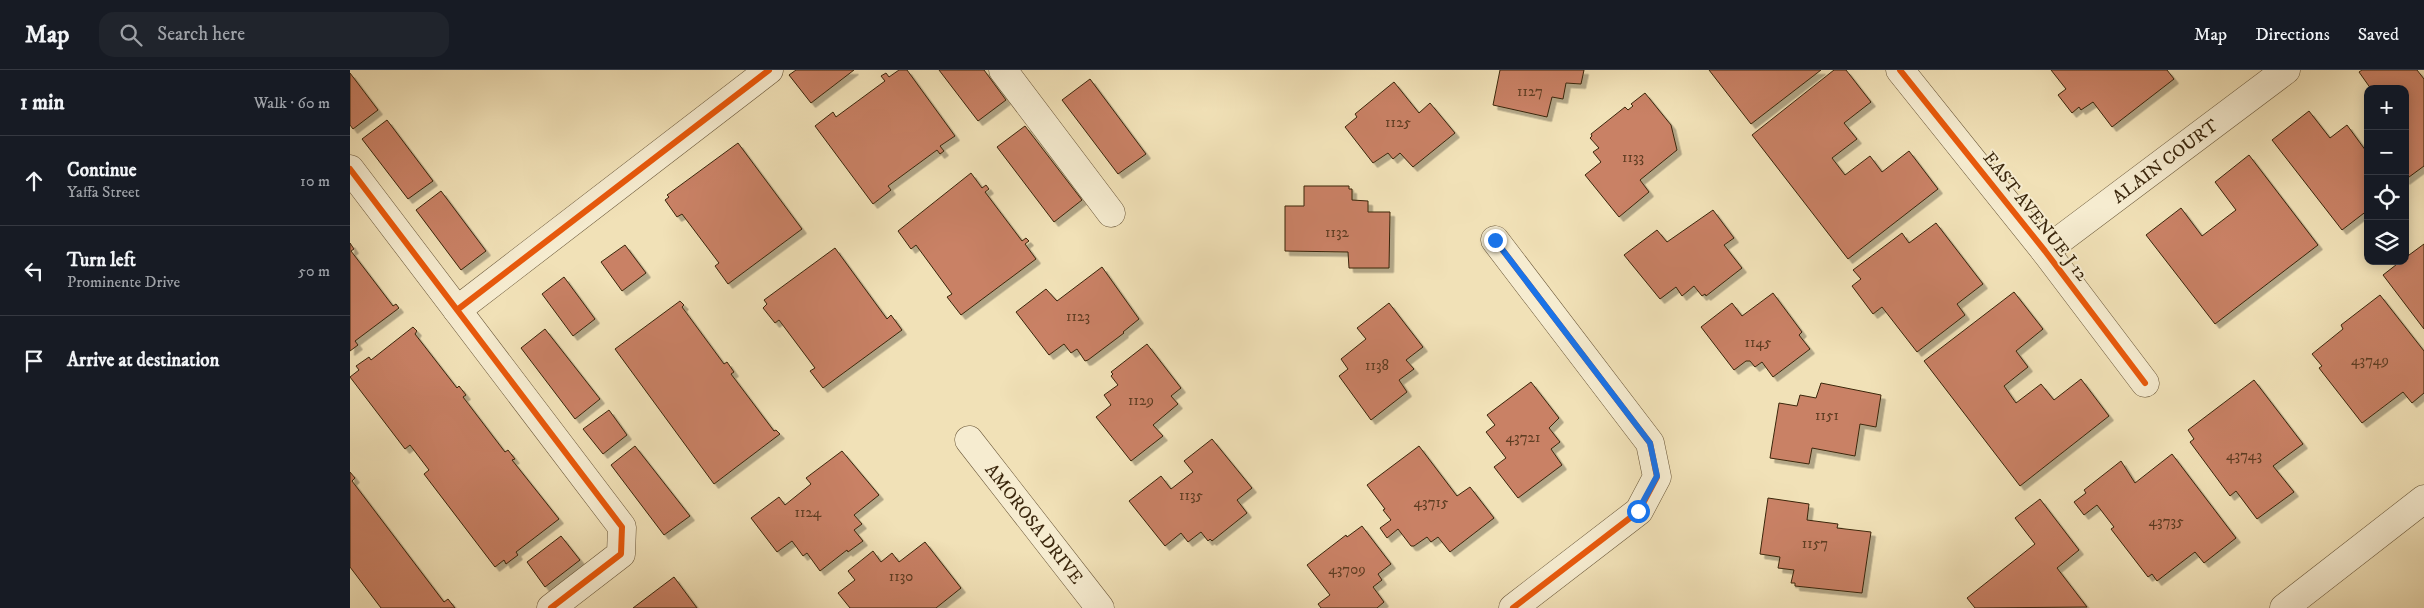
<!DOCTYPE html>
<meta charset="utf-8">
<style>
:root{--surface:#171b24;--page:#20242c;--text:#f1f3f6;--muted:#9ea1a6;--line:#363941}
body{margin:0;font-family:"IM FELL DW Pica",serif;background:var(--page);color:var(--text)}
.controls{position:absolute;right:15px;top:15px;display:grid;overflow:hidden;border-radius:10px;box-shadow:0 2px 12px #0003}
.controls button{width:45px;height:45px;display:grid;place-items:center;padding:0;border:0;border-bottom:1px solid var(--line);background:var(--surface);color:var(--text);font:25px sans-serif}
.stop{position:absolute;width:15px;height:15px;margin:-11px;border:4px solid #1a73e8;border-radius:50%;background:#fff}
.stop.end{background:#1a73e8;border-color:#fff;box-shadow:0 1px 5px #0008}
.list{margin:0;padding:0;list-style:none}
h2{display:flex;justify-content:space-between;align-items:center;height:65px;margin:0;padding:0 20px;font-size:21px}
h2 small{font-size:16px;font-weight:400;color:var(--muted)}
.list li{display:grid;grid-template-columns:32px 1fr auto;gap:15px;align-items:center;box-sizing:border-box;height:90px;padding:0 20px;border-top:1px solid var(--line)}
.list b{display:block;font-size:19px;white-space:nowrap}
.list p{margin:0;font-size:16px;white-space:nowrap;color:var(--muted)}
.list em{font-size:16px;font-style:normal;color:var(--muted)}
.icon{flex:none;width:28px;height:28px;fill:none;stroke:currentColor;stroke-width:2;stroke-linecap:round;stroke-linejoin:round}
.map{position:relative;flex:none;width:2074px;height:538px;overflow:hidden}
header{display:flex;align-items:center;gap:30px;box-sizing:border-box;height:70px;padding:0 25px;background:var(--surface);border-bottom:1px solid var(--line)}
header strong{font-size:24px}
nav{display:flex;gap:28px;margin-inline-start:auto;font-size:18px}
.search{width:350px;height:45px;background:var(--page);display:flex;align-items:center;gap:12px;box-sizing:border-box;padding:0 18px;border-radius:15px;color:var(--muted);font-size:19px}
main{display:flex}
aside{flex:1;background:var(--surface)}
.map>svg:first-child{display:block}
</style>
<header>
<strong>Map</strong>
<div class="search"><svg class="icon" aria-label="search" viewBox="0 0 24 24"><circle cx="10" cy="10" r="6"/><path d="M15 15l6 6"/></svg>Search here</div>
<nav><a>Map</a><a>Directions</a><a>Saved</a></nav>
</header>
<main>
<aside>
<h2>1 min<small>Walk · 60 m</small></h2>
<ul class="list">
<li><svg class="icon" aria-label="ahead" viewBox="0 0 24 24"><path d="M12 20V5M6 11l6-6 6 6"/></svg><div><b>Continue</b><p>Yaffa Street</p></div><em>10 m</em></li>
<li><svg class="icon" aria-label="left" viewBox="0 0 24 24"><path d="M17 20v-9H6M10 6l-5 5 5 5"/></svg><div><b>Turn left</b><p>Prominente Drive</p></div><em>50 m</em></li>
<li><svg class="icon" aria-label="arrive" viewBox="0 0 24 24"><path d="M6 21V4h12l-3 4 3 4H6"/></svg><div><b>Arrive at destination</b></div></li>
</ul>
</aside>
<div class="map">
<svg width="2074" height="538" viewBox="0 0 2074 538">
<defs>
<filter id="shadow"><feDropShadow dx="4.5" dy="4.5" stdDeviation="0" flood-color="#0004"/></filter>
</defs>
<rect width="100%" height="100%" fill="#f1e1b7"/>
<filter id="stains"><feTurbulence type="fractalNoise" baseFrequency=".004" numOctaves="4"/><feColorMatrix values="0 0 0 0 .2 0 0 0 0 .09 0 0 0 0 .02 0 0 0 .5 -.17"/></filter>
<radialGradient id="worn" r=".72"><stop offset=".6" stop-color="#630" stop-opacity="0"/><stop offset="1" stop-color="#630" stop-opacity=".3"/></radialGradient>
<!-- building -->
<path fill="#c98165" stroke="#3a260c" filter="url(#shadow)" d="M446,0h58l-43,33 -22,-28z
M549,0h8l48,66 -15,10 4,5 -4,3 -3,-4 -49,36 3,4 -18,14 -58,-78 18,-14 3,5 49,-36 -4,-5 5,-3 3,4z
M589,0h45l22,30 -28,21z
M1150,0h84l-3,14 -15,-1 -3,16 -11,-2 -5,20 -54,-12z
M1359,0h112l-70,54z
M1484,0h12l25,32 -27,21 13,16 -25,19 13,17 25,-19 12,16 27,-21 29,38 -90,70 -96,-124z
M1701,0h116l7,9 -62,48 -19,-25 -12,8 -2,-3 -7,6 -14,-18 8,-6z
M2012,0h55l7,9v87l-19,14v-91h-34l-12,-17z
M0,3l28,37 -25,19 -3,-4z
M740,9l56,75 -28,20 -56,-74z
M1044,12l25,31 11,-10 25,30 -42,34 -13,-14 -7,6 -5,-6 -15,10 -28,-36 12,-10 -2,-3z
M1295,23l26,32 6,25 -37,30 9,12 -30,25 -34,-42 16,-13 -8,-10 6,-4 -9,-10 2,-2 -1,-2 34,-27 3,3 5,-4 -2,-2z
M1959,41l21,27 17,-13 19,26 2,-2v61l-26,20 -70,-90z
M37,50l46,61 -25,18 -46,-60z
M675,56l57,74 -28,22 -57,-75z
M388,73l64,86 -74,55 -13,-18 4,-3 -37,-49 -5,3 -12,-17 4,-3 -2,-2z
M1899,85l69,90 -103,79 -69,-89 35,-27 21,28 34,-26 -21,-28z
M621,103l11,15 4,-3 3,4 -4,3 37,49 4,-3 3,3 -4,3 11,15 -75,56 -14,-18 5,-3 -36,-49 -5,4 -13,-18z
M954,116h45v3h3v11l16,1v11h22l-1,56h-40l-1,-16 -63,-1v-45h19z
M91,121l45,60 -25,19 -45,-60z
M1363,140l21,28 -10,7 18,23 -36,28 -1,-2 -3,2 -8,-10 -12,10 -6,-9 -16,12 -36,-44 33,-25 10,12z
M1586,153l47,61 -26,20 8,11 -48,37 -35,-45 -9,7 -21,-28 9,-7 -8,-9 49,-37 7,10z
M0,173l4,6 -3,2 42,55 3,-2 3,4 -44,33 3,4 -8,6z
M2074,174v85l-41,-54 18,-14h4v-3z
M275,175l21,28 -24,18 -21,-29z
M485,178l52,71 4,-4 11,15 -79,58 -13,-17 5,-3 -36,-48 -4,3 -12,-15 4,-4 -3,-4z
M752,197l37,52 -16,13 1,1 -36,27 -3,1 -8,-12 -6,4 -7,-9 -15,11 -33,-43 30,-23 11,12z
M214,207l31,42 -22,17 -31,-42z
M1664,222l29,37 -27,22 12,16 -24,19 12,17 25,-19 13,16 27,-21 28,37 -89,70 -96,-125z
M1423,223l29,39 -3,3 11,14 -37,28 -11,-15 -7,5 -5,-6h-4l-12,9 -33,-43 31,-24 10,13z
M2030,225l44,56v42l-12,10 -9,-11 -41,31 -43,-55 3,-2 -10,-12 31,-25 -2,-4z
M330,231l4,4 -2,2 42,57 3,-2 7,10 -3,2 43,57 2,-1 4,4 -66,50 -99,-135z
M1039,233l34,44 -17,13 8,9 -15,11 8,12 -36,28 -32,-44 9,-7 -7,-10 25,-20 -9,-11z
M63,257l4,4 -2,3 42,54 2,-2 7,9 -3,2 42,55 3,-2 7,9 -3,1 47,59 -43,33 2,3 -12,9 -2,-4 -9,7 -71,-93 5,-4 -19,-25 -5,4 -55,-72 9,-7 -3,-4 13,-9 2,3z
M195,259l55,70 -25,20 -54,-71z
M797,274l34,44 -10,8 7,8 -25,21 10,11 -32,25 -35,-44 15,-12 -7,-10 14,-10 -7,-9 2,-2 -2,-2z
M1904,310l49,64 -30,22 21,26 -37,27 -21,-28 -6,5 -40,-54 4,-3 -6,-9z
M1181,312l28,36 -10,10 11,14 -9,7 11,16 -44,33 -24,-31 12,-9 -20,-26 9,-7 -8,-10z
M1471,313l60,12 -5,32 -16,-3 -5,32 -43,-8 -3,16 -39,-6 9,-55 18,3 3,-11 16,3z
M259,340l18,25 -24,19 -20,-25z
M862,369l40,49 -15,12 10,13 -35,28 -2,-2 -2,2 -7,-9 -13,10 -7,-9 -16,13 -36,-45 32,-25 10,13 22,-17 -9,-11z
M285,376l55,70 -26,19 -53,-70z
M1069,376l38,50 13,-9 24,31 -44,34 -12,-15 -7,5 -4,-5 -13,9h-3l-13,-17 -11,9 -7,-10 11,-8 -8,-10 2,-1 -18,-24z
M492,381l37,44 -25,20 8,9 -8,6 9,11 -15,11 -1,-2 -27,21 -13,-18 -4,3 -11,-15 -15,11 -26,-34 28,-21 6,8 26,-21 -5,-6z
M1822,384l64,84 -32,25 -9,-11 -38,29 -5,-7 -4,3 -37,-48 3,-2 -17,-22 -13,10 -10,-13 12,-9 -2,-3 37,-29 14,22z
M0,402l5,6 -3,3 92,121 4,-3 7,9h-74l-31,-41z
M1418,428l41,6 -2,16 31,4 -1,4 34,4 -9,61 -67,-7v-3h-4l3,-13 -16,-2 2,-11 -20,-3z
M1690,429l39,51 -22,18 30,39 -112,1 -8,-10 68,-54 -20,-26z
M1012,456l29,38 -13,10 4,6 -9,7 11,15 -7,6h-56l-3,-4 12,-9 -23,-30 39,-30 1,2z
M211,466l19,24 -35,27 -18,-25z
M575,472l36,46 -25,20h-86l-12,-15 17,-13 -7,-9 25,-20 8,11 11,-9 7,9z
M324,507l23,31h-64z"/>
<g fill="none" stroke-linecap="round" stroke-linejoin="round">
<!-- minor casing -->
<g stroke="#685537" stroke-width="29">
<g id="minor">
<path d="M653,0l108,143"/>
<path d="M1550,0l145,181 100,132"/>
<path d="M0,99l272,358 -1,27 -70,54"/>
<path d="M1145,170l155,203 7,34 -18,34 -126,97"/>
<path id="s1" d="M1695,181l241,-181"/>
<path d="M107,240l312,-240"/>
<path id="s2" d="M619,370l131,168"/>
<path d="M1934,538l140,-109"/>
</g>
</g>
<!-- minor -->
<use href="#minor" stroke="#f6ecd0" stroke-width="28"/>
<!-- cycleway casing -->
<g stroke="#f6ecd0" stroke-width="9">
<path id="cycleway" d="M1550,0l145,181 100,132
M0,99l272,358 -1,27 -70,54
M1145,170l155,203 7,34 -18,34 -126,97
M107,240l312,-240"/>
</g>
<!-- cycleway -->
<use href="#cycleway" stroke="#e8590c" stroke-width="6"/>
</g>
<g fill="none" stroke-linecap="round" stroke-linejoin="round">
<!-- route -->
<path stroke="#1a73e8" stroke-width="6" d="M1145,170l155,203 7,33 -19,35"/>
</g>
<g text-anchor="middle" stroke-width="4" stroke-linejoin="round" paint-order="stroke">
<!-- number labels -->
<g font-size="15" fill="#5e3d22">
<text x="1180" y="26">1127</text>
<text x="1048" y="57">1125</text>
<text x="1283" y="92">1133</text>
<text x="987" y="167">1132</text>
<text x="728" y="251">1123</text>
<text x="1408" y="277">1145</text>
<text x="2020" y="295">43749</text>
<text x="1027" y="300">1138</text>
<text x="791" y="335">1129</text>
<text x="1477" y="350">1151</text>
<text x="1173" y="372">43721</text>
<text x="1894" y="390">43743</text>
<text x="841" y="430">1135</text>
<text x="1081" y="437">43715</text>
<text x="458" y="447">1124</text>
<text x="1816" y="456">43735</text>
<text x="1465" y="478">1157</text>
<text x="997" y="504">43709</text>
<text x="551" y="511">1130</text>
</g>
<!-- street labels -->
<g font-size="18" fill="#3a260c" stroke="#f6ecd0">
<text dy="6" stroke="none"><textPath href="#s1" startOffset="150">ALAIN COURT</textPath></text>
<text transform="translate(1686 146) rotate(52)" y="6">EAST AVENUE J 12</text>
<text dy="6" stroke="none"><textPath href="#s2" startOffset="106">AMOROSA DRIVE</textPath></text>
</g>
</g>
<rect width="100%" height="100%" filter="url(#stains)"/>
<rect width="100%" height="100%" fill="url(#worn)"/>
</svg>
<div class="controls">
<button>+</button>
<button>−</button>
<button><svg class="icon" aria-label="locate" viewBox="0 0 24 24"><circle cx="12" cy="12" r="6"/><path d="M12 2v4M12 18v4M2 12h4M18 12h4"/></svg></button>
<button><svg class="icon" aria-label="layers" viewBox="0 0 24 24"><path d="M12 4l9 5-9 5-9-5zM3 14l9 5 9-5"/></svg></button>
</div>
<div class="stop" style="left:1288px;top:441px"></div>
<div class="stop end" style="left:1145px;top:170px"></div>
</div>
</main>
